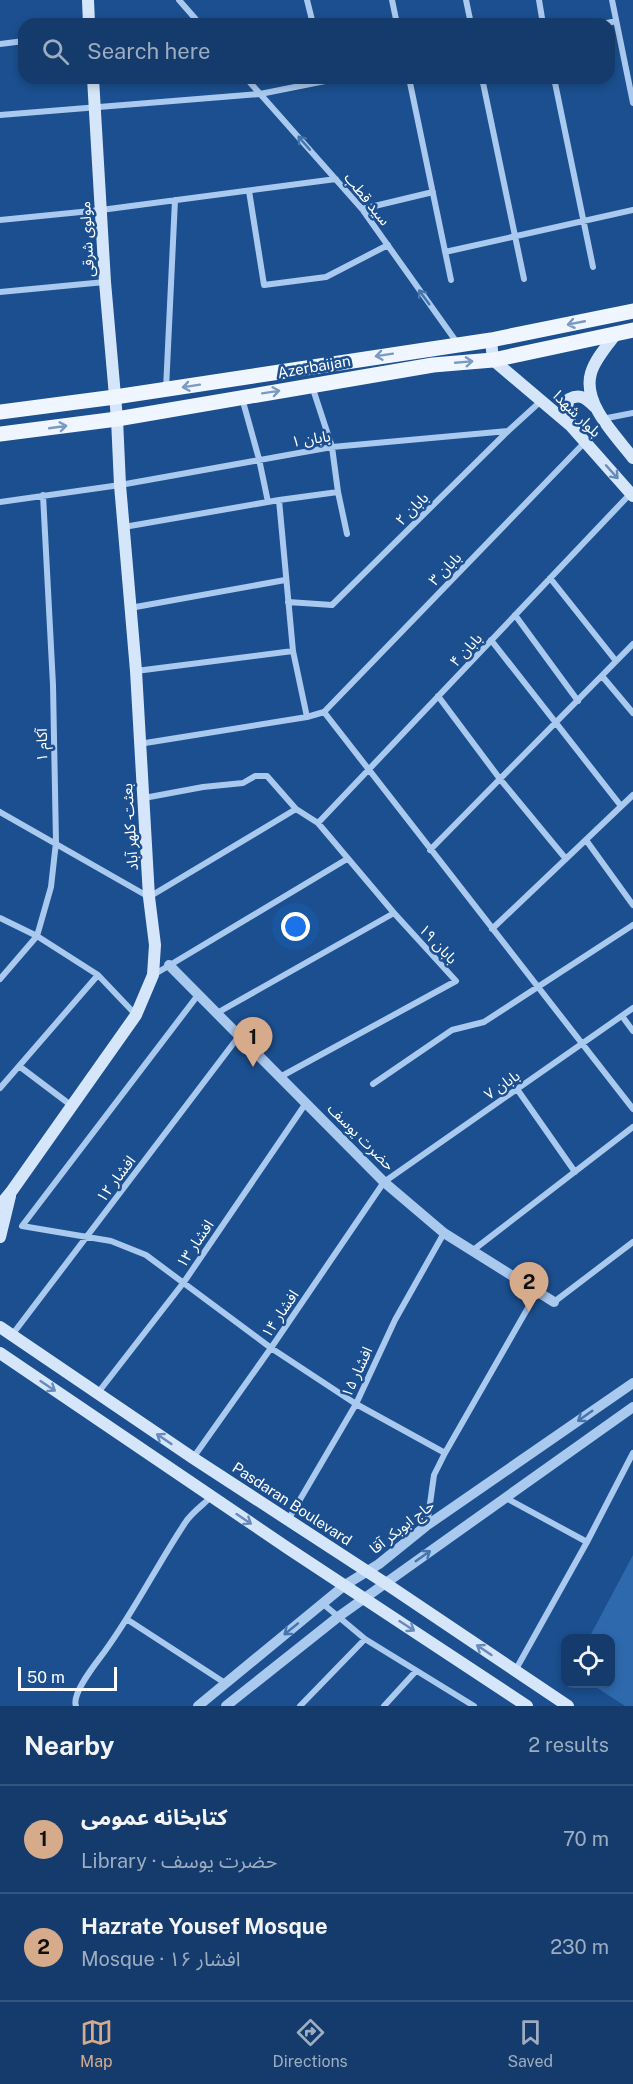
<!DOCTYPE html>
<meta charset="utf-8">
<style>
:root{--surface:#143b6b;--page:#1d4271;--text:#f1f3f6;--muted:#9dadc1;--line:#33557e;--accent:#d6ab8b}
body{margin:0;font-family:"Public Sans","Noto Sans Arabic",sans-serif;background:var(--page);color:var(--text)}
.controls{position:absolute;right:18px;bottom:18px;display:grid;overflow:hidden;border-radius:12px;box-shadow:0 3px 9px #0003}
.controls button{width:54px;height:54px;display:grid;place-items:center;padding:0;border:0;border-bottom:2px solid var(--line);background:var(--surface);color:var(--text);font:30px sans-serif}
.scale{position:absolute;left:18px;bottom:15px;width:99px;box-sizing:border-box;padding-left:6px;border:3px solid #fff;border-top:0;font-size:16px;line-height:21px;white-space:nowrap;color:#fff;-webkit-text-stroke:4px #1b4f8f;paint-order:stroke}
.you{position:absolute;left:296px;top:927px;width:21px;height:21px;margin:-15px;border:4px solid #fff;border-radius:50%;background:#1a73e8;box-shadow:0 0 0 9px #1a73e833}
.badge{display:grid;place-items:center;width:39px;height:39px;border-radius:50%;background:var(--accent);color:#111;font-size:20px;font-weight:700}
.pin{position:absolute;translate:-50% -50px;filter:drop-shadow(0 2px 3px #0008)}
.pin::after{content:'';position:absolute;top:32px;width:21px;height:18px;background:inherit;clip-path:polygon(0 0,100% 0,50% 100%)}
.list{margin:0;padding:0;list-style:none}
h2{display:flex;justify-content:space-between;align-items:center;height:78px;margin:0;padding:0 24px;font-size:26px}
h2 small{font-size:20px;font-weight:400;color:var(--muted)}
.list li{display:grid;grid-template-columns:39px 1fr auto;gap:18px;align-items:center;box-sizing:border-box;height:108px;padding:0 24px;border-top:2px solid var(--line)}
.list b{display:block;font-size:22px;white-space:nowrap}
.list p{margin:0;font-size:20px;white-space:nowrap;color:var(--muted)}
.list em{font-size:20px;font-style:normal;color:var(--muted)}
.icon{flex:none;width:33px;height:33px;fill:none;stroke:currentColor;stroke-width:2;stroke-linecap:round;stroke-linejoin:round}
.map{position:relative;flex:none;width:633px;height:1706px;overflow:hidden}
.search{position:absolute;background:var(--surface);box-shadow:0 3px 9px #0003;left:18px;right:18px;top:18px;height:66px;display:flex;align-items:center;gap:15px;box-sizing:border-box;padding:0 21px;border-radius:18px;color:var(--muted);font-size:22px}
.sheet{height:294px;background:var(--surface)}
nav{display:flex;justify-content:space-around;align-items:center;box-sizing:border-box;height:84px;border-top:2px solid var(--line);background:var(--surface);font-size:16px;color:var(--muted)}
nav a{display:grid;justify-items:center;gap:3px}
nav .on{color:var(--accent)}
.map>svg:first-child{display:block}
</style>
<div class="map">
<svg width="633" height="1706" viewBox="0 0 633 1706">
<rect width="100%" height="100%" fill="#1b4f8f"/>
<!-- green -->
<path fill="#2e69ad" d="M633,1555v151h-8l-34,-22h19v-46h-21z"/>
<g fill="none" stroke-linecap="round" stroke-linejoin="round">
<!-- minor -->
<path stroke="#a9c9ee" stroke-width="6" d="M179,0l21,24
M307,0l6,24
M392,0l5,24
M466,0l5,24
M539,0l4,24
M612,0l21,103
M603,24l13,-3
M0,44l24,-3
M246,78l116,131 96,135
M409,78l42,202
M482,78l42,201
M554,78l39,189
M0,115l260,-21 80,-16
M249,191l15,94 62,-8 62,-32
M362,209l71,-17
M0,220l101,-10 235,-31
M445,252l188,-42
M0,292l105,-10
M312,386l20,61 6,45 9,42
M166,389l9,-189
M242,398l17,61 9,43
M602,419l31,-6
M279,500l14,151 14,66
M0,502l120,-17 212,-38 176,-16
M124,527l155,-27 59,-8
M550,578l66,83
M288,602l44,3 176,-174 33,-30
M130,608l155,-28
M515,615l63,86
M491,640l130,166
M136,671l157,-20
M602,676l31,37
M438,696l62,83 66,80
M324,712l309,397
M324,712l261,-270
M139,744l168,-27 17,-5
M144,798l59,-11 40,-4 12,-7h12l29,33 22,14 76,90 62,68 -176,96
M0,812l149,85 147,-88
M318,823l313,-330
M586,840l47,65
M430,850l203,-206
M0,918l37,18 61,39 38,40
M492,929l141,-134
M155,974l192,-115
M0,979l37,-43 14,-49 5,-45 -3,-157 -10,-190
M198,995l-176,231 89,15 35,14 125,93 85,56 89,49 -11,22 -7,50
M217,1013l177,-100
M622,1016l11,15
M19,1066l53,40
M373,1084l79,-54 32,-8 149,-97
M0,1088l98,-113
M517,1089l58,83
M472,1251l161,-124
M554,1302l79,-60
M12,1335l227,-299
M97,1394l87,-112 122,-179
M445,1453l92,-161
M193,1458l78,-110 113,-166 249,-174
M506,1498l81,44
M288,1520l68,-116 39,-84 49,-87
M322,1603l43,36 109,67
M128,1620l97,63
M515,1671l72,-129 46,-89
M76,1706c-5,-13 21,-44 29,-55 30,-41 52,-86 80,-128 6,-10 18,-18 26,-26
M300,1706l65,-67
M384,1706l32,-35"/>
<!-- tertiary -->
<path stroke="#a9c9ee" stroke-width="10" d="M169,965l215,217 60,51 110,69
M198,1706l147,-121 34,-21 47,-38 207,-143
M226,1706l112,-89 295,-210"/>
<!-- secondary -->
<path stroke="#d6e6fa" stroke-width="12" d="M88,0l1,24
M616,334c-9,12 -21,25 -25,39 -9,30 25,63 42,85
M491,340l2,20 78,66 62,70
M571,426c-2,-10 -6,-18 -2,-27 12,-6 18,0 26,8
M0,1205l11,-13 125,-177 17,-40 2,-30 -6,-48 -13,-226 -16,-186 -3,-66 -12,-137 -12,-204
M0,1237l10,-41
M0,1327l193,131 192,125 183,123
M0,1353l289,196 238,157"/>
<!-- primary -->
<path stroke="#f0f6ff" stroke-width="15" d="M0,412l115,-15 376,-57 142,-29
M0,434l117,-15 316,-54 60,-5 140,-30"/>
</g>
<!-- one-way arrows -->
<defs><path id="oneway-shaft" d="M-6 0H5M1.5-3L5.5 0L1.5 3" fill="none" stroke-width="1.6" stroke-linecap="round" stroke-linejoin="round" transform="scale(1.5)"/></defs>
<g stroke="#4674ac">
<use href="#oneway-shaft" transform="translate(304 143) rotate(-131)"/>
<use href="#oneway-shaft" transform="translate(424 297) rotate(-126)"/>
<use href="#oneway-shaft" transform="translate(585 1416) rotate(145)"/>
<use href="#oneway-shaft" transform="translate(423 1556) rotate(-35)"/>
<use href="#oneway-shaft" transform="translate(291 1629) rotate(141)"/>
</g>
<g stroke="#7b9ac1">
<use href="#oneway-shaft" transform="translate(576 323) rotate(169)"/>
<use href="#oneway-shaft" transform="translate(384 355) rotate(171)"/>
<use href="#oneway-shaft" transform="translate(464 362) rotate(-5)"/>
<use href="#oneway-shaft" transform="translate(191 386) rotate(171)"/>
<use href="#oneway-shaft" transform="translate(271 392) rotate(-9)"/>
<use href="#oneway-shaft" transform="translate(58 427) rotate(-8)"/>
</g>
<g stroke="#668bba">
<use href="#oneway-shaft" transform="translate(612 472) rotate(48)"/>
<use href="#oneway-shaft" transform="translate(48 1386) rotate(34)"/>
<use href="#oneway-shaft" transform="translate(164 1439) rotate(-146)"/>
<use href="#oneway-shaft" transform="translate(244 1519) rotate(34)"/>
<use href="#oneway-shaft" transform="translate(407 1626) rotate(33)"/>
<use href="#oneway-shaft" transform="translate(484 1650) rotate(-146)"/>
</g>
<g text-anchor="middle" stroke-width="5" stroke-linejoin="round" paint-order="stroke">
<!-- street labels -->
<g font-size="15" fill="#fff" stroke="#1b4f8f">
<text transform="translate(367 199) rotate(51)" y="5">سید قطب</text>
<text transform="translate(87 239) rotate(-93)" y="5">مولوی شرقی</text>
<text transform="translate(314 367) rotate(-10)" y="5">Azerbaijan</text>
<text transform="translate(577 414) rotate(44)" y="5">بلوار شهدا</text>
<text transform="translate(311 439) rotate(-9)" y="5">بابان ۱</text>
<text transform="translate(412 509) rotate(-45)" y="5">بابان ۲</text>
<text transform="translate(445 569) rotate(-46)" y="5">بابان ۳</text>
<text transform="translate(466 650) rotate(-47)" y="5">بابان ۴</text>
<text transform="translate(42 745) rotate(-91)" y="5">آکام ۱</text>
<text transform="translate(130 827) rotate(-94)" y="5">بعثت- کلهر آباد</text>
<text transform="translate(438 944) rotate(47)" y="5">بابان ۱۹</text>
<text transform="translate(502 1085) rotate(-35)" y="5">بابان ۷</text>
<text transform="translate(361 1137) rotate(45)" y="5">حضرت یوسف</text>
<text transform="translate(116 1179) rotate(-53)" y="5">افشار ۱۲</text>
<text transform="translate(195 1244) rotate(-56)" y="5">افشار ۱۳</text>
<text transform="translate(280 1314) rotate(-56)" y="5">افشار ۱۴</text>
<text transform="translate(357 1372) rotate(-65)" y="5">افشار ۱۵</text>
<text transform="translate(292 1504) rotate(33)" y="5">Pasdaran Boulevard</text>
<text transform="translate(402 1527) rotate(-38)" y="5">حاج ابوبکر آقا</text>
</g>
</g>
</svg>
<div class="controls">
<button><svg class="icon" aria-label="locate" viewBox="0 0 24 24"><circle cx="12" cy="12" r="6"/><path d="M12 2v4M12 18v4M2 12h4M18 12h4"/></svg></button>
</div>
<div class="scale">50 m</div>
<div class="you"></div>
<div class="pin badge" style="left:253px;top:1067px">1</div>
<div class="pin badge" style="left:529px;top:1312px">2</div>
<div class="search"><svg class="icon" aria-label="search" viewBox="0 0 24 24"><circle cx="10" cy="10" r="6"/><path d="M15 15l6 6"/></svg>Search here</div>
</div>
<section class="sheet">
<h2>Nearby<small>2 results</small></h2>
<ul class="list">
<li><span class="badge">1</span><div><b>کتابخانه عمومی</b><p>Library · حضرت یوسف</p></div><em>70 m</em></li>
<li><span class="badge">2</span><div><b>Hazrate Yousef Mosque</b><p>Mosque · افشار ۱۶</p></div><em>230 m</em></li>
</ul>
</section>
<nav>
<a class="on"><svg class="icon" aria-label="map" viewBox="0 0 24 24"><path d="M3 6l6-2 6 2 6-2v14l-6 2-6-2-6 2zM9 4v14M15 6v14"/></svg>Map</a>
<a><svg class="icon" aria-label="directions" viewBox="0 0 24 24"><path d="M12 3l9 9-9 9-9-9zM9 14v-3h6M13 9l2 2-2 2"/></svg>Directions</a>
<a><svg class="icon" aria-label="saved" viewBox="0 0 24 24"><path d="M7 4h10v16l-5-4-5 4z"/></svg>Saved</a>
</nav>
